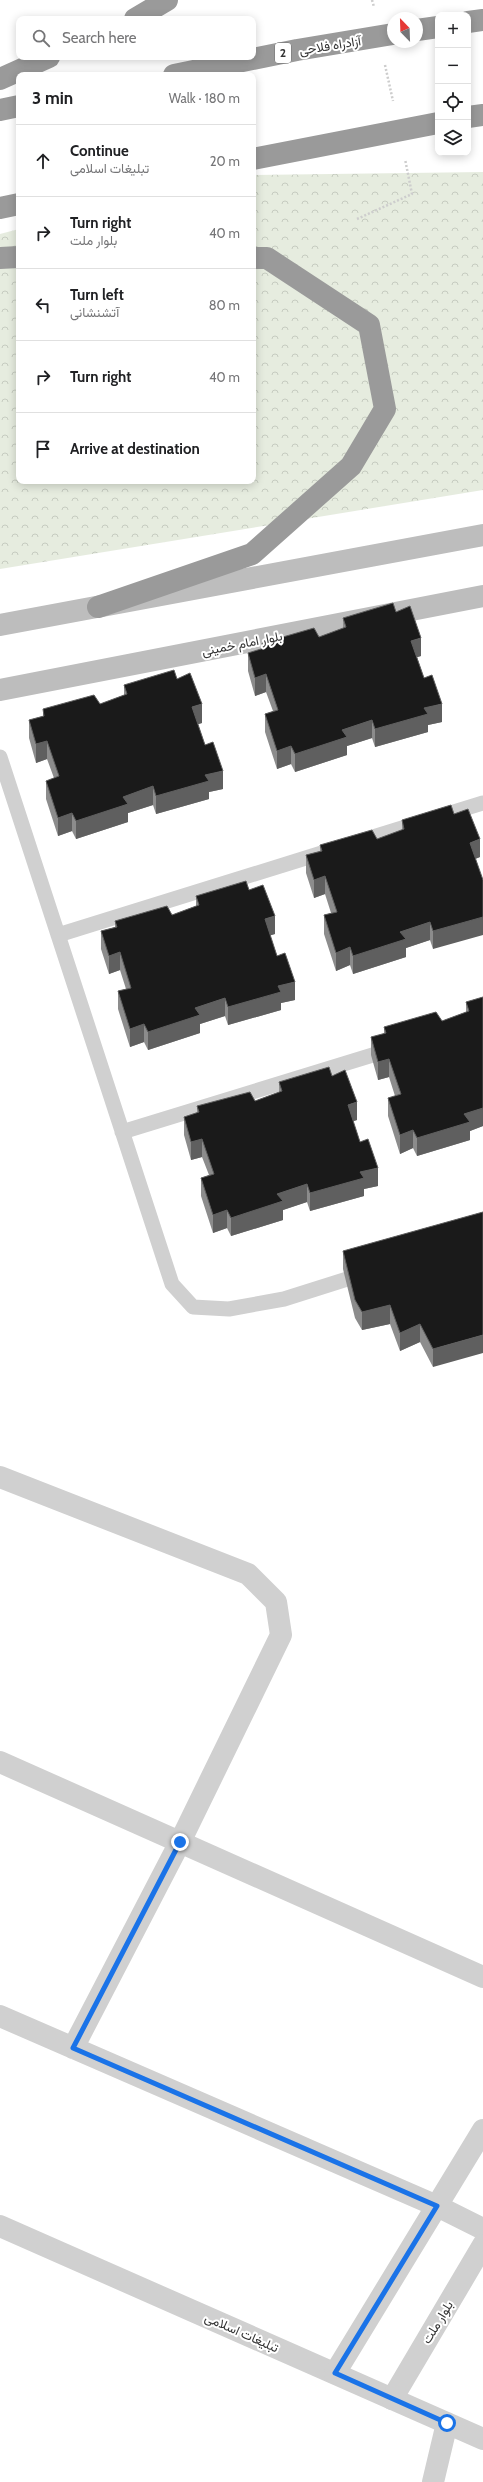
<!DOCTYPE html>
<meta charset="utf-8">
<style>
:root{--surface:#fff;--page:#f6f6f6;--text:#202124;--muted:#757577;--line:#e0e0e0}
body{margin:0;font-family:Cabin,Vazirmatn,sans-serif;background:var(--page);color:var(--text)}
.controls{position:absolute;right:12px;top:12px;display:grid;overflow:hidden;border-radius:8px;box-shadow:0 2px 10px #0003}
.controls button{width:36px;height:36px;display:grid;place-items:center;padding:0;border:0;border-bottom:1px solid var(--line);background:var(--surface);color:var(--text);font:20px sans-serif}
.compass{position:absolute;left:387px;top:12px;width:36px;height:36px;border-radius:50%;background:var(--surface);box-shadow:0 2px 10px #0003;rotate:337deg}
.stop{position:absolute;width:12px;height:12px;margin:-9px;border:3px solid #1a73e8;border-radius:50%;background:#fff}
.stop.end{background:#1a73e8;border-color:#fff;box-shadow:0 1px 4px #0008}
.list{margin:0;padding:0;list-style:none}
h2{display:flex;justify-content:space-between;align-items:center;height:52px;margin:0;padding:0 16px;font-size:17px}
h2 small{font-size:13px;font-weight:400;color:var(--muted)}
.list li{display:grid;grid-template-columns:26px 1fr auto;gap:12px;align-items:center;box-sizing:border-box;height:72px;padding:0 16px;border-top:1px solid var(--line)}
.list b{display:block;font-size:15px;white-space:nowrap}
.list p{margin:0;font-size:13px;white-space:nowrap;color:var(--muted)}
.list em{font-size:13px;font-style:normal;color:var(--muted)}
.icon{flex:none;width:22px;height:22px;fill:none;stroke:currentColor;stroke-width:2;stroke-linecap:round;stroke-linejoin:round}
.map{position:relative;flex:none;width:483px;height:2482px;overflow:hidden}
.search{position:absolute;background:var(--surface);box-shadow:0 2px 10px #0003;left:16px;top:16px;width:240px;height:44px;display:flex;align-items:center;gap:10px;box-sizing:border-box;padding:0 14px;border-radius:8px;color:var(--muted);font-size:15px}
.panel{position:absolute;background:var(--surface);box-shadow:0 2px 10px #0003;left:16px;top:72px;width:240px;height:412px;border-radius:8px}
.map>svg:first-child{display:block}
</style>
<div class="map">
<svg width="483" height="2482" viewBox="0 0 483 2482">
<defs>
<pattern id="forest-crowns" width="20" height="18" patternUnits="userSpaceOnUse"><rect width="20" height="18" fill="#e6ecdf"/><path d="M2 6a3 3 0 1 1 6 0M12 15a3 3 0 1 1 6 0" fill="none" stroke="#c6cbc0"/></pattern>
</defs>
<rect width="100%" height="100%" fill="#fff"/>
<!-- forest -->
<path fill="url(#forest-crowns)" d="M483,172v318l-483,79v-335l19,-5v252h234v-306z"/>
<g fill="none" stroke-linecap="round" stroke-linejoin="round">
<!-- path -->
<path stroke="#cdcdcd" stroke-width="2.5" stroke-dasharray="2 2" stroke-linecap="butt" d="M372,0l2,7
M385,65l8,36
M357,219l55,-25 -7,-35"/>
<!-- service -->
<path stroke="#d0d0d0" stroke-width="15" d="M0,757l172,527 21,23 36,2 55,-10 82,-26
M357,842l126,-39
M58,935l267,-83
M122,1132l267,-82"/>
<!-- minor -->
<path stroke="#d0d0d0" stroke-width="22" d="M0,1477l248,97 28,28 5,33 -101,207 -107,206
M0,1762l483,215
M0,2016l437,190 46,23
M0,2226l483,213
M433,2482l14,-59"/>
<!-- tertiary -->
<path stroke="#d0d0d0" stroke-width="22" d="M335,2373l148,-243
M392,2399l91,-154"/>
<!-- secondary -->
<path stroke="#bdbdbd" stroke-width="22" d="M0,625l483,-90
M0,690l483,-94"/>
<!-- motorway -->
<path stroke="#9a9a9a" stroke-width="22" d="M135,19l32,-19
M468,22l15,-2
M417,30l21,-3
M174,75l123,-25 96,-16
M0,79l49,-22
M0,110l19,-4
M468,117l15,-2
M253,159l185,-36
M0,208l19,-4
M0,258l19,-1
M98,607l154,-53 99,-88 34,-57 -16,-84 -102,-67h-14"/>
</g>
<!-- wall -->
<path fill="#8c8c8c" d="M396,612l25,44 -4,1 7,21 18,44 -14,3v7l-53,15 -3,-9 -25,8v9l-52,17 -4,-8 -14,5 -12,-37v-18l8,-3 -7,-19 -11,4 -7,-25v-18l14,-4v-6l57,-6 24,-9v-10z
M177,679l25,44 -4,1 7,21 18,44 -14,3v7l-53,15 -3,-9 -25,8v9l-52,17 -4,-8 -14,5 -12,-37v-18l8,-3 -7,-19 -11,4 -7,-25v-18l14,-4v-7l57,-5 24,-9v-10z
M454,814l26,43 -5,2 -42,90 -3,-9 -24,8v9l-53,17 -3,-9 -14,6 -12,-37v-19l7,-2 -6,-19 -11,4 -8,-25v-18l14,-4v-6l57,-6 25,-9v-10z
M249,890l26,44 -5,1 7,21 18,44 -14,3v7l-53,15 -3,-9 -25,8v9l-52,17 -4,-8 -14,5 -12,-38v-18l8,-2 -6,-19 -11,4 -8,-25v-18l14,-4v-6l57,-6 24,-9v-10z
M483,997v129l-13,5v9l-53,16 -4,-8 -13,6 -12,-38v-18l7,-2 -6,-19 -11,3 -7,-25v-18l13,-3v-7l58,-6 24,-9v-10z
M332,1076l25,44 -4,1 7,21 18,44 -14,3v7l-54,15 -3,-9 -24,8v10l-52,16 -4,-8 -14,5 -12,-37v-18l8,-3 -7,-18 -11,3 -7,-25v-18l13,-4v-7l58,-5 24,-9v-10z
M483,1212l-50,155 -13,-25 -20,9 -10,-27 -28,6 -7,-12 -12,-49v-18z"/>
<!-- shaded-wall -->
<path fill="#5f5f5f" d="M421,638v18l-10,3v-18z
M266,674v18l-11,4v-18z
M202,704v19l-10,3v-19z
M442,704v18l-14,3v7l-53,15v-18l49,-21z
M372,720v18l-25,8v9l-52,17v-18l47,-24z
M47,741v18l-11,4v-19z
M291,746v18l-14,5v-18z
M223,771v18l-14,3v7l-53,15v-18l49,-21z
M153,786v19l-25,8v9l-52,17v-18l47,-24z
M72,813v18l-14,5v-18z
M480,839v18l-10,4v-18z
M325,876v18l-11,4v-18z
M483,909v26l-50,14v-18z
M275,916v18l-10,3v-18z
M430,922v18l-24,8v9l-53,17v-18l47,-24z
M350,947v18l-14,6v-18z
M120,952v18l-11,4v-18z
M295,982v18l-14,3v7l-53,15v-18l50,-21z
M225,998v18l-25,8v9l-52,17v-18l47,-24z
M144,1024v18l-14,5v-18z
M389,1059v18l-11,3v-18z
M357,1102v18l-9,3v-18z
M483,1108v18l-13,5v9l-53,16v-18l47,-24z
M413,1130v18l-13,6v-19z
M202,1139v18l-11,3v-18z
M378,1168v18l-14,3v7l-54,15v-18l50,-21z
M307,1184v18l-24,8v10l-52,16v-18l46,-24z
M227,1210v18l-14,5v-18z
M390,1305v19l-28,6v-18z
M420,1324v18l-20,9v-18z
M483,1335v18l-50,14v-18z"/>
<!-- building -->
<path fill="#1a1a1a" stroke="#5f5f5f" d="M393,603l3,9 14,-6 11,32 -10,3 13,37 8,-3 10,29 -18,4 4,6 -53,15 -3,-9 -30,10 5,7 -52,17 -4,-8 -14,5 -12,-37 13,-4 -12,-36 -11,4 -7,-25 16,-5 -2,-5 52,-15 5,9 27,-10 -3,-9z
M174,670l3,9 13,-6 12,31 -10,3 13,38 8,-3 10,29 -18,4 4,6 -53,15 -3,-10 -30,11 5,7 -52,17 -4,-8 -14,5 -12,-37 13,-5 -12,-35 -11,3 -7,-24 15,-4 -1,-7 51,-14 6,9 27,-10 -3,-9z
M451,805l3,9 14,-5 12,30 -10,4 13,37v37l-50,14 -3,-9 -30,10 6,7 -53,17 -3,-9 -14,6 -12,-38 13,-3 -12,-36 -11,4 -8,-25 16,-4 -2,-6 52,-15 5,9 27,-10 -2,-9z
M246,881l3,9 14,-5 12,31 -10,3 12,37 8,-3 10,29 -17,4 3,6 -53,15 -3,-9 -30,10 5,7 -52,17 -4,-8 -14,5 -12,-38 13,-3 -11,-36 -11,4 -8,-25 16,-4 -2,-6 52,-15 5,9 27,-10 -3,-9z
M483,997v111l-19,6 6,8 -53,16 -4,-8 -13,5 -12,-37 13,-4 -12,-35 -11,3 -7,-25 15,-4 -2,-6 52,-15 6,9 27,-10 -3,-9z
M329,1067l3,9 13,-6 12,32 -9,3 12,37 8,-3 10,29 -18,4 4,6 -54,15 -3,-9 -30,10 6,7 -52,17 -4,-8 -14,5 -12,-37 13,-4 -12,-35 -11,3 -7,-25 15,-5 -2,-6 53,-14 5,9 27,-10 -3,-9z
M483,1212v123l-50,14 -13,-25 -20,9 -10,-28 -28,7 -7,-12 -12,-49z"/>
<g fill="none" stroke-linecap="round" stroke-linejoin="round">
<!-- route -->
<path stroke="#1a73e8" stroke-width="5" d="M180,1842l-107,206 364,158 -102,167 112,50"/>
</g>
<g text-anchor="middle" stroke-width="4" stroke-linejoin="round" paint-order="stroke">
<!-- shield labels -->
<rect fill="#fff" stroke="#707070" stroke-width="1" x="275" y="43" width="16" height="20" rx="3"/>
<g font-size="12" font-weight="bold" fill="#333">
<text x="283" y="57">2</text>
</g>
<!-- street labels -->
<g font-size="13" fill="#333" stroke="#fff">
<text transform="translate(330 45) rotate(-9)" y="5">آزادراه فلاحی</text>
<text transform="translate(242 643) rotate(-11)" y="5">بلوار امام خمینی</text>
<text transform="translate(437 2322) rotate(-59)" y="5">بلوار ملت</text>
<text transform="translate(242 2332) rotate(24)" y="5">تبلیغات اسلامی</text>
</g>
</g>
</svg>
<div class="controls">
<button>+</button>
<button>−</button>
<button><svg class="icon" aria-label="locate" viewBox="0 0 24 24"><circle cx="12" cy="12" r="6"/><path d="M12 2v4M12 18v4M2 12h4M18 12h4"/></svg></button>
<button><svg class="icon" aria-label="layers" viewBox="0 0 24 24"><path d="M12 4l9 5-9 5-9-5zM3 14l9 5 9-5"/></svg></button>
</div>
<svg class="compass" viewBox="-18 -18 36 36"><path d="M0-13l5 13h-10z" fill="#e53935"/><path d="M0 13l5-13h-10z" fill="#757577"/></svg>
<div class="stop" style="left:447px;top:2423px"></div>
<div class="stop end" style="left:180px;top:1842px"></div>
<div class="search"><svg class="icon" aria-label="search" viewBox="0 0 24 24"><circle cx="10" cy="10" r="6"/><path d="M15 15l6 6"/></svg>Search here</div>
<section class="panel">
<h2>3 min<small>Walk · 180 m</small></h2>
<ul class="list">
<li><svg class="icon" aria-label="ahead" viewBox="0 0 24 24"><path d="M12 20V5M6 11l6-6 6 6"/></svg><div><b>Continue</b><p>تبلیغات اسلامی</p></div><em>20 m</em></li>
<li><svg class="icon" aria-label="right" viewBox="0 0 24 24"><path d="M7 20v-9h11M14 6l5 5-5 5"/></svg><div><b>Turn right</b><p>بلوار ملت</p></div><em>40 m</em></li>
<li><svg class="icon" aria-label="left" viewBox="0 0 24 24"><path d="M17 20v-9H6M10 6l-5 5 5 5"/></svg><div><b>Turn left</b><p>آتشنشانی</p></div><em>80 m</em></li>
<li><svg class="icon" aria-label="right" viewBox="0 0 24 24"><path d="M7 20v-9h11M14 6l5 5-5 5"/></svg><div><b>Turn right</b></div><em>40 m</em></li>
<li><svg class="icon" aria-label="arrive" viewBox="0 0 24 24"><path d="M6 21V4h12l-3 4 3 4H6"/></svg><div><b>Arrive at destination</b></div></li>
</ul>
</section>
</div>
